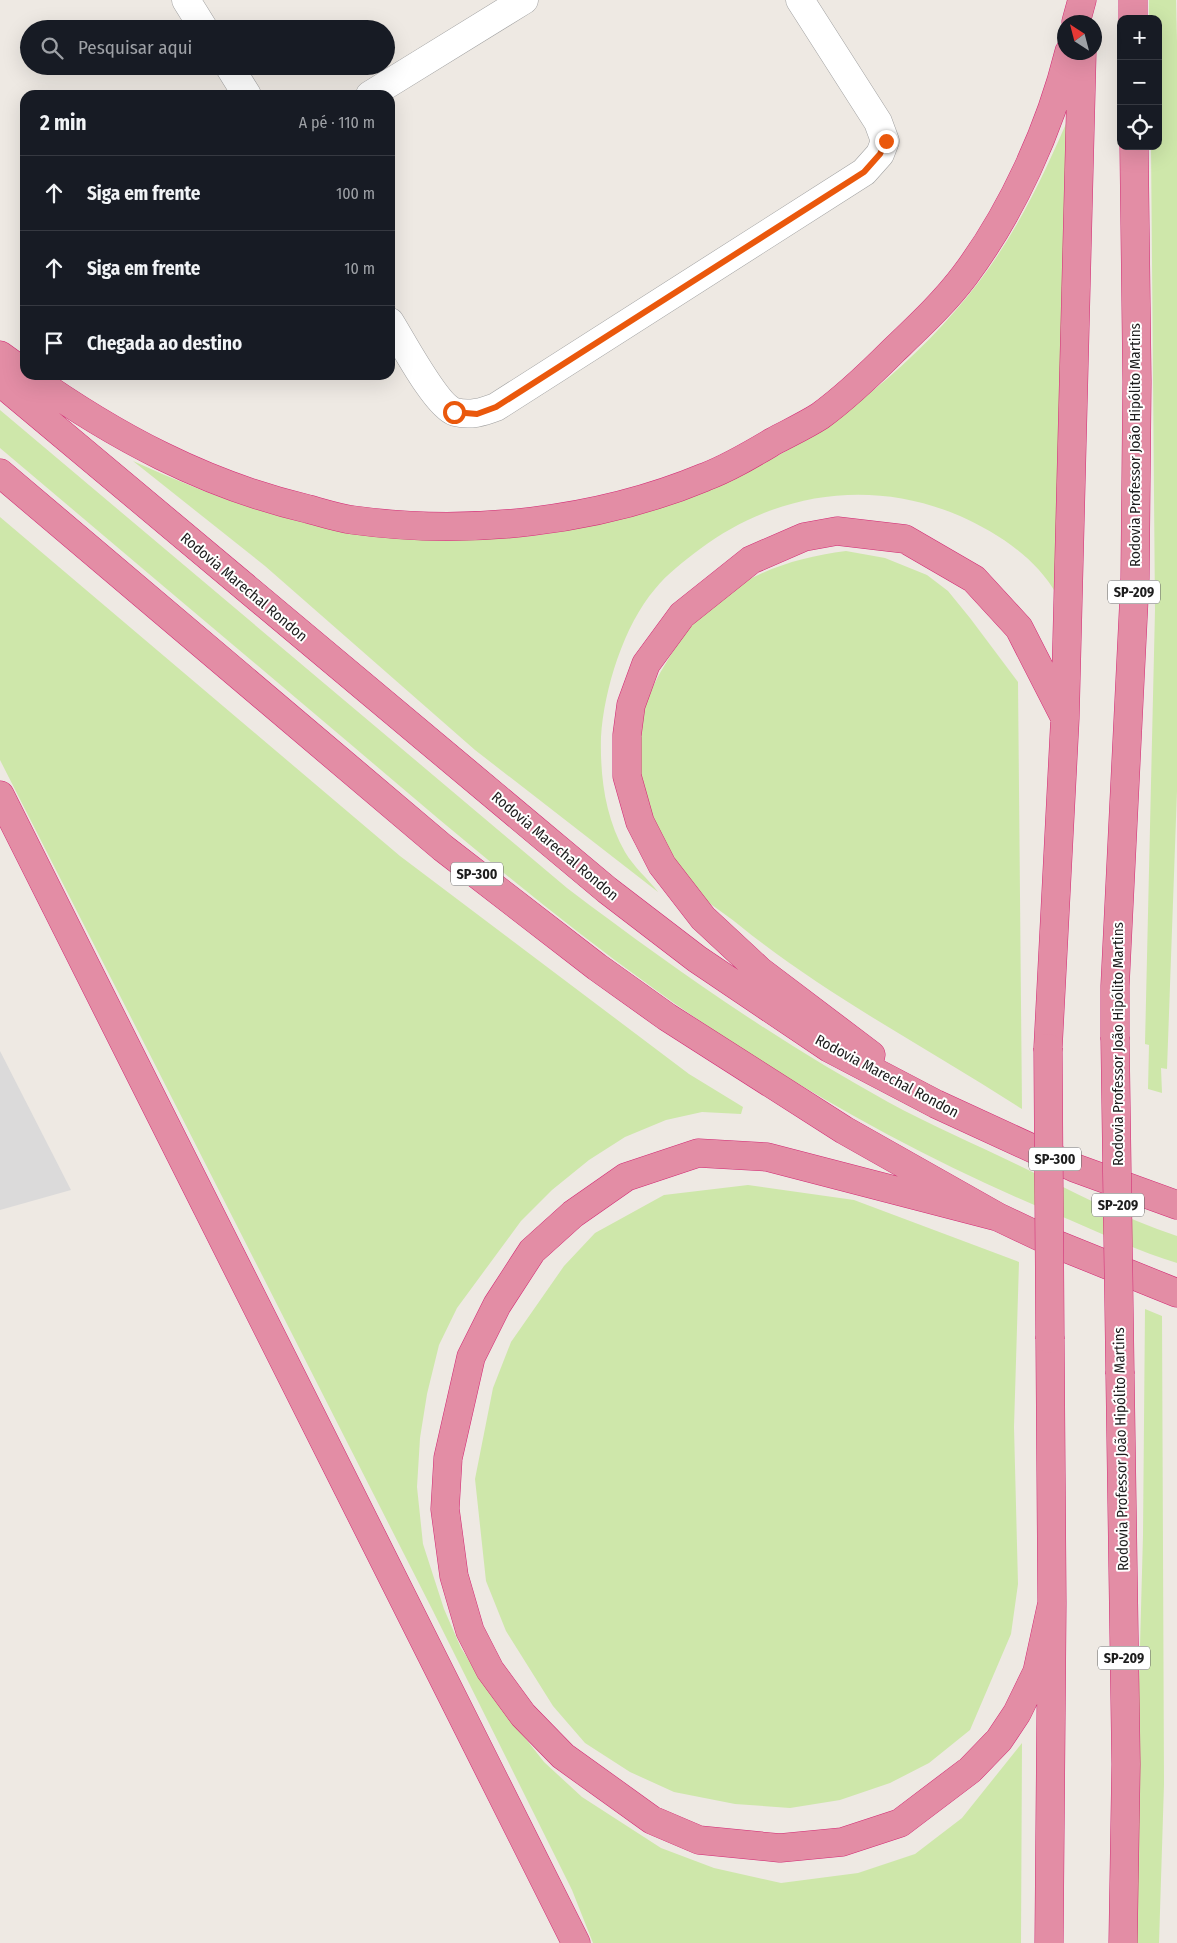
<!DOCTYPE html>
<html lang="pt">
<meta charset="utf-8">
<style>
:root{--surface:#171b24;--page:#20242c;--text:#f1f3f6;--muted:#9ea1a6;--line:#363941}
body{margin:0;font-family:"Fira Sans Condensed",sans-serif;background:var(--page);color:var(--text)}
.controls{position:absolute;right:15px;top:15px;display:grid;overflow:hidden;border-radius:10px;box-shadow:0 5px 20px #0002}
.controls button{width:45px;height:45px;display:grid;place-items:center;padding:0;border:0;border-bottom:1px solid var(--line);background:var(--surface);color:var(--text);font:25px sans-serif}
.compass{position:absolute;left:1057px;top:15px;width:45px;height:45px;border-radius:50%;background:var(--surface);box-shadow:0 5px 20px #0002;rotate:324deg}
.stop{position:absolute;width:15px;height:15px;margin:-11px;border:4px solid #ea580c;border-radius:50%;background:#fff}
.stop.end{background:#ea580c;border-color:#fff;box-shadow:0 1px 5px #0008}
.list{margin:0;padding:0;list-style:none}
h2{display:flex;justify-content:space-between;align-items:center;height:65px;margin:0;padding:0 20px;font-size:21px}
h2 small{font-size:16px;font-weight:400;color:var(--muted)}
.list li{display:grid;grid-template-columns:32px 1fr auto;gap:15px;align-items:center;box-sizing:border-box;height:75px;padding:0 20px;border-top:1px solid var(--line)}
.list b{display:block;font-size:19px;white-space:nowrap}
.list em{font-size:16px;font-style:normal;color:var(--muted)}
.icon{flex:none;width:28px;height:28px;fill:none;stroke:currentColor;stroke-width:2;stroke-linecap:round;stroke-linejoin:round}
.map{position:relative;flex:none;width:1177px;height:1943px;overflow:hidden}
.search{position:absolute;background:var(--surface);box-shadow:0 5px 20px #0002;left:20px;top:20px;width:375px;height:55px;display:flex;align-items:center;gap:12px;box-sizing:border-box;padding:0 18px;border-radius:28px;color:var(--muted);font-size:19px}
.panel{position:absolute;background:var(--surface);box-shadow:0 5px 20px #0002;left:20px;top:90px;width:375px;height:290px;border-radius:15px}
.map>svg:first-child{display:block}
</style>
<div class="map">
<svg width="1177" height="1943" viewBox="0 0 1177 1943">
<rect width="100%" height="100%" fill="#eee9e3"/>
<!-- residential -->
<path fill="#dbdada" d="M0,1051l71,139 -71,20z"/>
<!-- grass -->
<path fill="#cee7aa" d="M1149,0h27l1,42v749l-10,278 -6,-1 1,25 -14,-4 1,-44 -4,-1 10,-434 -4,-464h7v-127h-9z
M1071,112l-14,483c-21,-37 -59,-62 -97,-79 -88,-38 -184,-24 -260,33 -16,12 -33,25 -45,40 -31,36 -51,100 -54,148 -1,39 4,80 24,115 8,14 23,27 33,40l-183,-142 -210,-184 -132,-105c66,30 132,55 204,69 22,5 46,4 68,6 51,4 102,5 153,-4 34,-6 66,-16 99,-27 34,-11 68,-23 101,-39 85,-41 176,-120 231,-198 34,-48 59,-102 82,-156z
M0,410l567,478c103,78 208,152 321,214 42,23 87,42 130,63 52,25 104,53 159,71v27c-37,-11 -72,-28 -107,-43 -147,-60 -288,-139 -417,-232 -106,-76 -205,-161 -305,-246 -116,-98 -232,-196 -348,-294z
M0,517l400,339 289,218 54,33 -2,7 -39,-2 -36,8 -41,17 -36,23 -37,30 -31,31 -64,87 -18,37 -12,49 -7,44 -3,49 6,57 21,65 17,39 32,49 51,65 38,35 79,51 53,20 67,15 77,-10 57,-19 47,-36 60,-75 -1,200h-428l-21,-53 -139,-279 -433,-851z
M846,551l39,7 42,17 21,16 22,27 48,64 4,427c-94,-61 -196,-113 -283,-184 -16,-13 -38,-26 -51,-42 -25,-31 -57,-98 -53,-139 2,-24 18,-61 31,-81 7,-11 13,-23 21,-33 42,-50 96,-71 159,-79z
M748,1185l106,15 165,62 -5,165 4,157 -7,50 -41,96 -41,33 -39,20 -50,17 -50,8 -55,-4 -61,-12 -44,-20 -45,-29 -32,-37 -47,-75 -20,-50 -11,-102 18,-91 18,-46 53,-76 31,-33 69,-38z
M1145,1309l17,7 2,468 -5,159h-27l11,-408z"/>
<g fill="none" stroke-linecap="round" stroke-linejoin="round">
<!-- street casing -->
<g stroke="#a1a1a1" stroke-width="29">
<path id="street" d="M186,0l18,29
M229,66l18,29
M370,95l154,-95
M390,322c12,19 46,84 65,90 15,4 28,0 41,-5l368,-235 16,-18 5,-13 -7,-19 -78,-122"/>
</g>
<!-- highway casing -->
<g stroke="#d22a74" stroke-width="29">
<path id="highway" d="M1133,19v-19
M1076,22l6,-22
M0,355l25,18
M28,375c86,61 177,110 280,134 15,4 30,9 45,11 116,16 244,2 352,-43 24,-9 47,-23 69,-36 15,-8 32,-16 46,-25 26,-19 50,-42 73,-65 25,-24 51,-48 72,-76 47,-63 85,-146 104,-223
M0,382l607,508 90,69 132,89 107,56 139,64 102,37
M0,473l443,375 154,119 70,50 177,113 154,87 55,26 124,50
M0,795l576,1148
M1115,1037v-51l20,-408 2,-196 -3,-236
M1048,1048l17,-330 17,-666
M871,1055l-111,-84 -57,-53 -41,-53 -22,-43 -13,-46v-41l4,-30 15,-41 36,-49 69,-55 53,-23 33,-6 68,8 69,40 45,49 46,90
M998,1217l-231,-60 -69,-4 -72,24 -53,37 -41,37 -35,54 -26,52 -23,101 -3,51 9,67 16,55 20,39 33,45 40,41 89,64 47,20 81,8 62,-6 58,-19 70,-53 29,-30 18,-27 20,-41 15,-69
M1120,1374l6,390 -3,179
M1049,1943l3,-340 -2,-264"/>
</g>
<!-- street -->
<use href="#street" stroke="#fff" stroke-width="28"/>
<!-- highway -->
<use href="#highway" stroke="#e38da5" stroke-width="28"/>
<!-- highway-bridge casing -->
<g stroke="#d22a74" stroke-width="29" stroke-linecap="butt">
<path id="highway-bridge" d="M1115,1037l5,337
M1048,1048l2,291"/>
</g>
<!-- highway-bridge -->
<use href="#highway-bridge" stroke="#e38da5" stroke-width="28"/>
</g>
<g fill="none" stroke-linecap="round" stroke-linejoin="round">
<!-- route -->
<path stroke="#ea580c" stroke-width="6" d="M454,412l23,2 19,-7 368,-235 16,-18 6,-13"/>
</g>
<g text-anchor="middle" stroke-width="4" stroke-linejoin="round" paint-order="stroke">
<!-- shield labels -->
<g fill="#fff" stroke="#616161" stroke-width="1">
<rect x="1108" y="580.5" width="52" height="23" rx="4"/>
<rect x="451" y="862.5" width="52" height="23" rx="4"/>
<rect x="1029" y="1147.5" width="52" height="23" rx="4"/>
<rect x="1092" y="1193.5" width="52" height="23" rx="4"/>
<rect x="1098" y="1646.5" width="52" height="23" rx="4"/>
</g>
<g font-size="14" font-weight="bold" fill="#1d1d1d">
<text x="1134" y="597">SP-209</text>
<text x="477" y="879">SP-300</text>
<text x="1055" y="1164">SP-300</text>
<text x="1118" y="1210">SP-209</text>
<text x="1124" y="1663">SP-209</text>
</g>
<!-- street labels -->
<g font-size="15" fill="#1d1d1d" stroke="#fff">
<text transform="translate(1135 445) rotate(-90)" y="5">Rodovia Professor João Hipólito Martins</text>
<text transform="translate(244 587) rotate(40)" y="5">Rodovia Marechal Rondon</text>
<text transform="translate(555 846) rotate(40)" y="5">Rodovia Marechal Rondon</text>
<text transform="translate(1118 1044) rotate(-90)" y="5">Rodovia Professor João Hipólito Martins</text>
<text transform="translate(887 1076) rotate(28)" y="5">Rodovia Marechal Rondon</text>
<text transform="translate(1121 1449) rotate(-91)" y="5">Rodovia Professor João Hipólito Martins</text>
</g>
</g>
</svg>
<div class="controls">
<button>+</button>
<button>−</button>
<button><svg class="icon" aria-label="locate" viewBox="0 0 24 24"><circle cx="12" cy="12" r="6"/><path d="M12 2v4M12 18v4M2 12h4M18 12h4"/></svg></button>
</div>
<svg class="compass" viewBox="-18 -18 36 36"><path d="M0-13l5 13h-10z" fill="#e53935"/><path d="M0 13l5-13h-10z" fill="#9ea1a6"/></svg>
<div class="stop" style="left:454px;top:412px"></div>
<div class="stop end" style="left:886px;top:141px"></div>
<div class="search"><svg class="icon" aria-label="search" viewBox="0 0 24 24"><circle cx="10" cy="10" r="6"/><path d="M15 15l6 6"/></svg>Pesquisar aqui</div>
<section class="panel">
<h2>2 min<small>A pé · 110 m</small></h2>
<ul class="list">
<li><svg class="icon" aria-label="ahead" viewBox="0 0 24 24"><path d="M12 20V5M6 11l6-6 6 6"/></svg><div><b>Siga em frente</b></div><em>100 m</em></li>
<li><svg class="icon" aria-label="ahead" viewBox="0 0 24 24"><path d="M12 20V5M6 11l6-6 6 6"/></svg><div><b>Siga em frente</b></div><em>10 m</em></li>
<li><svg class="icon" aria-label="arrive" viewBox="0 0 24 24"><path d="M6 21V4h12l-3 4 3 4H6"/></svg><div><b>Chegada ao destino</b></div></li>
</ul>
</section>
</div>
